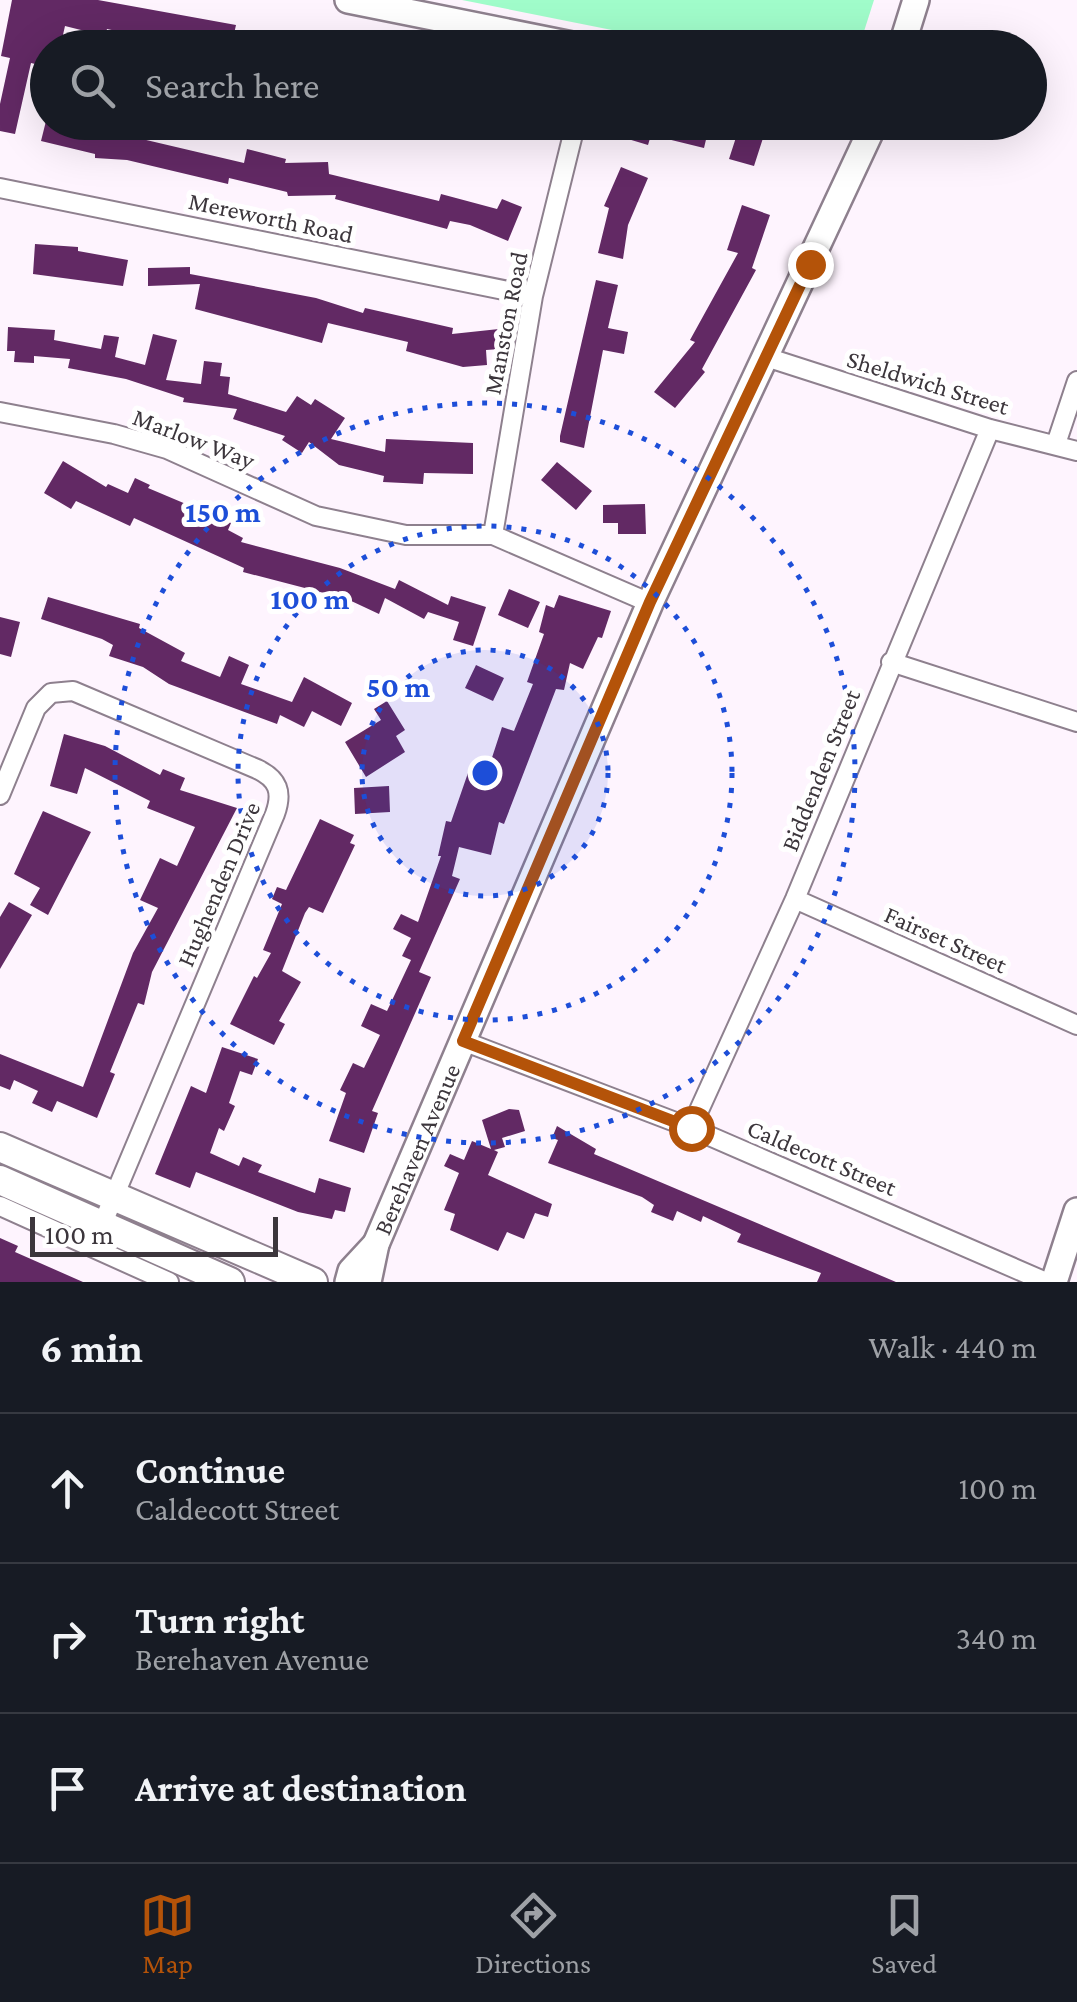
<!DOCTYPE html>
<meta charset="utf-8">
<style>
:root{--surface:#171b24;--page:#20242c;--text:#f1f3f6;--muted:#9ea1a6;--line:#363941;--accent:#b45309}
body{margin:0;font-family:"Crimson Pro",serif;background:var(--page);color:var(--text)}
.scale{position:absolute;left:30px;bottom:25px;width:248px;box-sizing:border-box;padding-left:10px;border:5px solid #3c363c;border-top:0;font-size:28px;line-height:35px;white-space:nowrap;color:#3c363c;-webkit-text-stroke:8px #fff;paint-order:stroke}
.stop{position:absolute;width:30px;height:30px;margin:-22px;border:8px solid #b45309;border-radius:50%;background:#fff}
.stop.end{background:#b45309;border-color:#fff;box-shadow:0 2px 10px #0008}
.list{margin:0;padding:0;list-style:none}
h2{display:flex;justify-content:space-between;align-items:center;height:130px;margin:0;padding:0 40px;font-size:42px}
h2 small{font-size:32px;font-weight:400;color:var(--muted)}
.list li{display:grid;grid-template-columns:65px 1fr auto;gap:30px;align-items:center;box-sizing:border-box;height:150px;padding:0 40px;border-top:2px solid var(--line)}
.list b{display:block;font-size:38px;white-space:nowrap}
.list p{margin:0;font-size:32px;white-space:nowrap;color:var(--muted)}
.list em{font-size:32px;font-style:normal;color:var(--muted)}
.icon{flex:none;width:55px;height:55px;fill:none;stroke:currentColor;stroke-width:2;stroke-linecap:round;stroke-linejoin:round}
.map{position:relative;flex:none;width:1077px;height:1282px;overflow:hidden}
.search{position:absolute;background:var(--surface);box-shadow:0 10px 40px #0002;left:30px;right:30px;top:30px;height:110px;display:flex;align-items:center;gap:25px;box-sizing:border-box;padding:0 35px;border-radius:55px;color:var(--muted);font-size:38px}
.sheet{height:580px;background:var(--surface)}
nav{display:flex;justify-content:space-around;align-items:center;box-sizing:border-box;height:140px;border-top:2px solid var(--line);background:var(--surface);font-size:28px;color:var(--muted)}
nav a{display:grid;justify-items:center;gap:5px}
nav .on{color:var(--accent)}
.map>svg:first-child{display:block}
</style>
<div class="map">
<svg width="1077" height="1282" viewBox="0 0 1077 1282">
<rect width="100%" height="100%" fill="#fef4fe"/>
<!-- green -->
<path fill="#a0fcca" d="M462,0h412l-15,47h-162z"/>
<!-- building -->
<path fill="#622964" d="M12,0h86l138,25 -2,9 37,5 -1,9h-75l-88,-19 -2,7 -40,-10 -5,22h-12v19l-17,-4 -16,71 -15,-3v-27l10,-46 -9,-2z
M46,121l58,14 1,-13h21l-1,13 119,28 3,-14 39,10 -1,4 43,-1 1,12 110,27 2,-7 56,15 5,-10 20,8 -14,34 -38,-16 -20,-4 -3,8 -112,-30 1,-4 -48,1 -1,-4 -58,-14 -1,6 -101,-24 -32,-2v-4l-54,-13z
M612,122h82l15,5 -5,21 -53,-13 -3,10 -40,-12z
M740,125l25,7 -11,34 -25,-7z
M621,167l27,11 -20,47 -5,34 -25,-6 11,-45 -5,-2z
M742,205l28,10 -18,53 4,2 -54,99 3,3 -30,36 -21,-16 41,-50 -5,-2 48,-87 -11,-3z
M35,244l43,3v4l50,9 -5,26 -90,-12z
M190,267v7l126,24 47,15 2,-5 88,20 -1,6 47,-5 1,20 -14,1 1,15 -24,2 -57,-16 2,-9 -80,-19 -6,20 -127,-34 5,-25 -52,2v-18z
M596,280l22,5 -10,43 20,4 -4,22 -21,-4 -19,98 -24,-6v-6z
M8,327l47,3 -1,10 47,9 3,-14 15,2 -4,20 30,8 8,-31 24,6 -11,40 35,4 3,-23 18,2 -2,13 10,1 -2,17 58,18 11,-16 14,9 4,-6 30,19 -14,21 54,13 1,-13 87,4v31l-49,-1 -1,11 -40,-2 1,-6 -45,-11 -30,-23 -7,11 -20,-13 3,-4 -52,-17 4,-10 -54,-7 1,-4 -58,-19 -58,-11 2,-9 -36,-3v7l-20,-1 1,-11h-8z
M63,461l43,26 2,-3 20,9 7,-15 15,7 -2,3 83,35 -3,7 15,8 -2,4 99,26 55,21 4,-9 49,25 3,-9 35,11 -13,39 -20,-6 6,-18 -31,-10 -4,7 -39,-21 -6,16 -32,-15 -104,-27 1,-4 -110,-50 -4,8 -54,-25 -5,8 -27,-16z
M557,462l35,29 -16,19 -35,-30z
M645,504l1,30h-28v-11h-15v-18z
M509,589l31,13 -12,26 -30,-13z
M559,595l52,16 -9,27 -4,-1 -15,32 -13,-6 -6,27 -8,-1 -52,135 -5,-2 -8,33 -32,-8 -7,29 8,3 -41,93 12,5 -59,134 6,2 -14,40 -35,-12 17,-48 -6,-3 13,-27 11,5 16,-33 -19,-9 10,-22 16,7 24,-51 -9,-4 9,-18 -18,-9 8,-15 17,8 23,-66h-3l8,-35 5,1 18,-52 17,6 16,-49 12,4 19,-47 -6,-2 17,-48 -5,-2 7,-27 8,3z
M48,597l92,27 -1,4 46,25 -4,8 39,16 9,-21 20,9 -8,19 51,18 12,-25 48,26 -11,23 -29,-15 -8,16 -24,-12 -3,9 -108,-40 -26,-17 -34,-11 4,-11 -11,-6 -61,-20z
M0,617l20,5 -9,35 -11,-3z
M476,665l28,13 -11,23 -28,-13z
M387,701l18,29 -9,6 9,16 -39,25 -21,-35 36,-22 -7,-11z
M64,734l41,12 55,29 3,-6 22,9 -5,12 57,18 -85,164 -8,33 -6,-2 -28,69 5,2 -18,44 -40,-17 -5,11 -20,-9 6,-12 -24,-11 -4,10 -10,-4v-32l83,33 50,-134 25,-45 -18,-8 20,-42 17,8 18,-39 -48,-19 3,-7 -65,-33 -8,26 -27,-8z
M389,786l1,26 -35,2 -1,-26z
M43,811l48,21 -43,83 -18,-10 10,-17 -26,-14z
M320,819l34,16 -4,8 5,2 -32,68 -14,-6 -4,6 -23,58 19,11 -22,39 6,3 -11,21 -44,-21 24,-48 3,2 14,-25 -8,-3 19,-46 -10,-5 5,-12 9,3z
M9,902l23,13 -32,54v-52z
M222,1047l36,12 -6,16 -12,-4 -11,32 6,3 -11,25 -5,-3 -9,25 29,13 4,-9 19,8 -4,7 57,21 4,-15 32,10 -6,24 -10,-2 -3,9 -34,-7 -102,-40 -6,16 -35,-14 36,-88 15,7z
M509,1109l10,1 6,21 -23,7 3,9 -11,3 4,2 -10,23 64,29 -4,13 -13,-4 -11,26 -17,-7 -9,19 -48,-21 5,-16 -11,-4 15,-37 -15,-7 6,-12 14,6 8,-19 19,8 -9,-29z
M557,1126l39,23 -2,5 302,128h-79l4,-9 -84,-31 4,-8 -38,-18 -2,6 -24,-11 -4,10 -22,-9 3,-7 -12,-8 -94,-34 10,-23 -6,-2z
M0,1238l18,8 -3,6 68,30h-83z"/>
<g fill="none" stroke-linecap="round" stroke-linejoin="round">
<!-- street casing -->
<g stroke="#8e808e" stroke-width="22">
<path id="street" d="M0,188l533,108
M766,357l224,72 87,22
M0,412l114,22 53,15 149,67 90,19h87l157,68
M1056,444l21,-63
M493,535l40,-239 43,-174
M891,662l186,60
M0,795l36,-87 15,-15 22,-2 184,78c21,10 26,23 18,45l-173,411
M795,899l282,126
M463,1041l228,87 355,154
M691,1128l104,-229 195,-470
M0,1206l169,76"/>
</g>
<!-- secondary casing -->
<g stroke="#8e808e" stroke-width="30">
<g id="secondary">
<path d="M348,0l239,48"/>
<path d="M901,48l15,-48"/>
<path d="M348,1282l3,-11 25,-27"/>
<path id="s1" d="M368,1282l8,-38 274,-641 225,-481"/>
<path d="M1054,1282l23,-71"/>
</g>
</g>
<!-- primary casing -->
<g stroke="#8e808e" stroke-width="32">
<path id="primary" d="M0,1147l313,135
M0,1180l230,102"/>
</g>
<!-- street -->
<use href="#street" stroke="#fff" stroke-width="18"/>
<!-- secondary -->
<use href="#secondary" stroke="#fff" stroke-width="25"/>
<!-- primary -->
<use href="#primary" stroke="#fff" stroke-width="28"/>
</g>
<g fill="none" stroke-linecap="round" stroke-linejoin="round">
<!-- route -->
<path stroke="#b45309" stroke-width="12" d="M691,1128l-228,-87 187,-439 160,-338"/>
</g>
<!-- distance rings -->
<circle cx="485" cy="773" r="123" fill="#1d4ed8" fill-opacity=".12"/>
<g fill="none" stroke="#1d4ed8" stroke-width="5" stroke-dasharray="5 10">
<circle cx="485" cy="773" r="123"/>
<circle cx="485" cy="773" r="247"/>
<circle cx="485" cy="773" r="370"/>
</g>
<g text-anchor="middle" stroke-width="10" stroke-linejoin="round" paint-order="stroke">
<!-- street labels -->
<g font-size="25" fill="#3c363c" stroke="#fff">
<text transform="translate(271 217) rotate(12)" y="9">Mereworth Road</text>
<text transform="translate(505 323) rotate(-79)" y="9">Manston Road</text>
<text transform="translate(928 382) rotate(17)" y="9">Sheldwich Street</text>
<text transform="translate(194 438) rotate(21)" y="9">Marlow Way</text>
<text transform="translate(820 770) rotate(-68)" y="9">Biddenden Street</text>
<text transform="translate(218 884) rotate(-67)" y="9">Hughenden Drive</text>
<text transform="translate(946 939) rotate(24)" y="9">Fairset Street</text>
<text dy="9" stroke="none"><textPath href="#s1" startOffset="142">Berehaven Avenue</textPath></text>
<text transform="translate(822 1157) rotate(23)" y="9">Caldecott Street</text>
</g>
</g>
<circle cx="485" cy="773" r="15" fill="#1d4ed8" stroke="#fff" stroke-width="5"/>
<g font-size="30" text-anchor="middle" font-weight="bold" fill="#1d4ed8" stroke="#fff" stroke-width="10" stroke-linejoin="round" paint-order="stroke">
<text x="223" y="522">150 m</text>
<text x="310" y="609">100 m</text>
<text x="398" y="697">50 m</text>
</g>
</svg>
<div class="scale">100 m</div>
<div class="stop" style="left:691px;top:1128px"></div>
<div class="stop end" style="left:810px;top:264px"></div>
<div class="search"><svg class="icon" aria-label="search" viewBox="0 0 24 24"><circle cx="10" cy="10" r="6"/><path d="M15 15l6 6"/></svg>Search here</div>
</div>
<section class="sheet">
<h2>6 min<small>Walk · 440 m</small></h2>
<ul class="list">
<li><svg class="icon" aria-label="ahead" viewBox="0 0 24 24"><path d="M12 20V5M6 11l6-6 6 6"/></svg><div><b>Continue</b><p>Caldecott Street</p></div><em>100 m</em></li>
<li><svg class="icon" aria-label="right" viewBox="0 0 24 24"><path d="M7 20v-9h11M14 6l5 5-5 5"/></svg><div><b>Turn right</b><p>Berehaven Avenue</p></div><em>340 m</em></li>
<li><svg class="icon" aria-label="arrive" viewBox="0 0 24 24"><path d="M6 21V4h12l-3 4 3 4H6"/></svg><div><b>Arrive at destination</b></div></li>
</ul>
</section>
<nav>
<a class="on"><svg class="icon" aria-label="map" viewBox="0 0 24 24"><path d="M3 6l6-2 6 2 6-2v14l-6 2-6-2-6 2zM9 4v14M15 6v14"/></svg>Map</a>
<a><svg class="icon" aria-label="directions" viewBox="0 0 24 24"><path d="M12 3l9 9-9 9-9-9zM9 14v-3h6M13 9l2 2-2 2"/></svg>Directions</a>
<a><svg class="icon" aria-label="saved" viewBox="0 0 24 24"><path d="M7 4h10v16l-5-4-5 4z"/></svg>Saved</a>
</nav>
